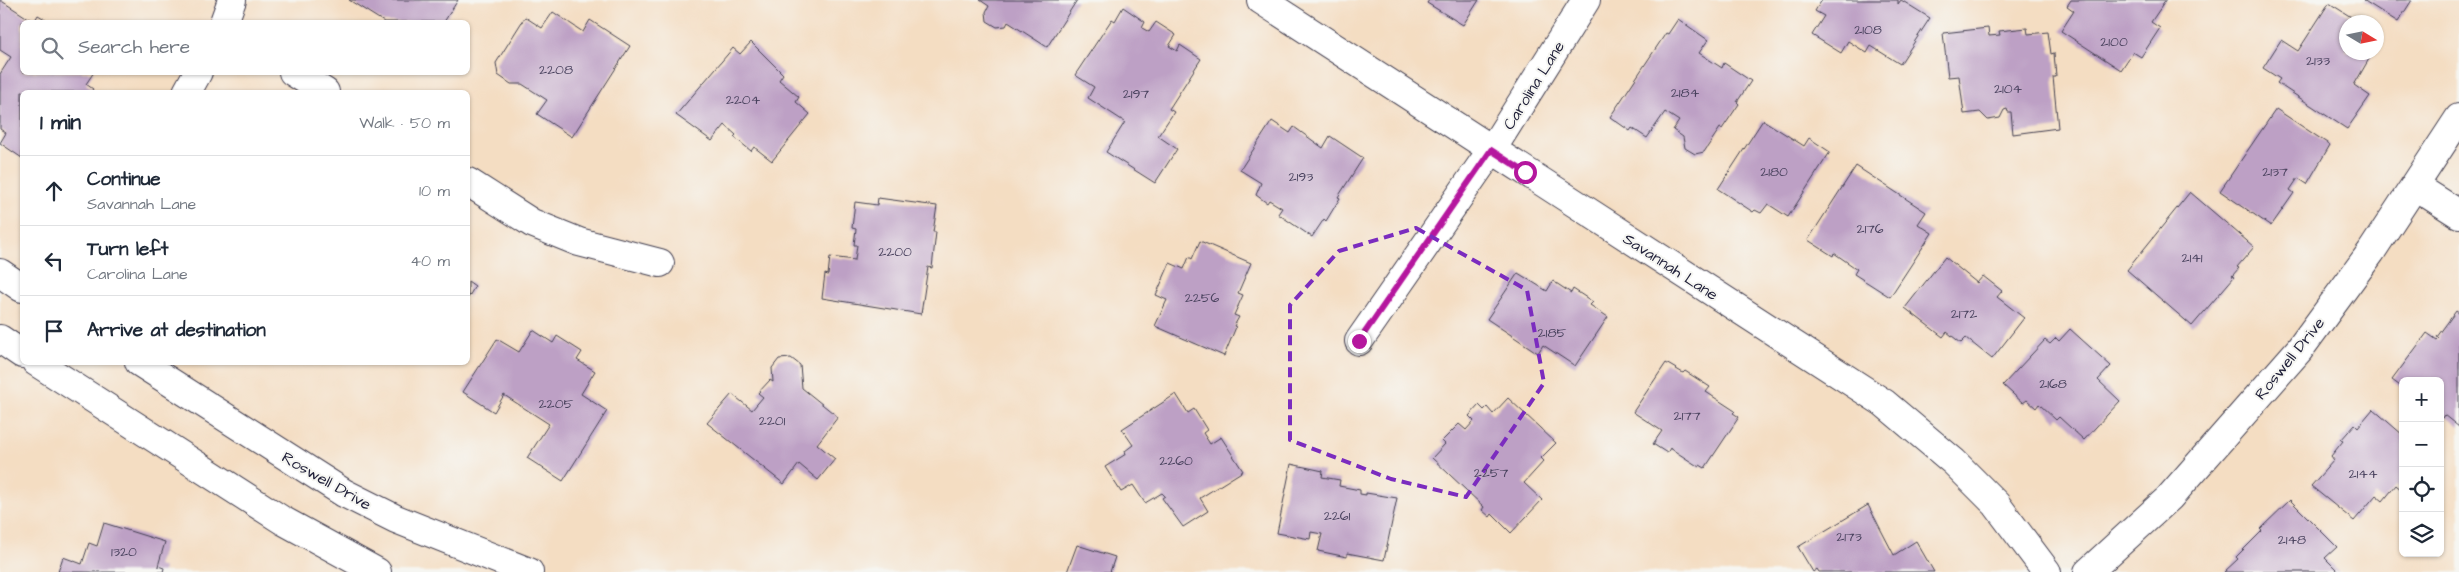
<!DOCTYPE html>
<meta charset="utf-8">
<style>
:root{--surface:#fff;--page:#f2f2f3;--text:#1f2937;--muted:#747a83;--line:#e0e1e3}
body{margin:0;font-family:"Architects Daughter",sans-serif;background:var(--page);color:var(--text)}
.controls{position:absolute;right:15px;bottom:15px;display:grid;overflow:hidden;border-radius:8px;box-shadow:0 1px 4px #0004}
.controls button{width:45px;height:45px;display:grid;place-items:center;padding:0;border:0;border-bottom:1px solid var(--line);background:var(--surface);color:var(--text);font:25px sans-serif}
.compass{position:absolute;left:2339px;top:15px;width:45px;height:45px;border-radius:50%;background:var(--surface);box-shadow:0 1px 4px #0004;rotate:100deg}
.stop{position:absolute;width:15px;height:15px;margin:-11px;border:4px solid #b5179e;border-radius:50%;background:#fff}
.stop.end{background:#b5179e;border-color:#fff;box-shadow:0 1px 5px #0008}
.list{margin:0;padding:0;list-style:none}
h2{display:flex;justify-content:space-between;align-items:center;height:65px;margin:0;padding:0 20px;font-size:21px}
h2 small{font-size:16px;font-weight:400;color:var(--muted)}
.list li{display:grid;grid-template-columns:32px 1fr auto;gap:15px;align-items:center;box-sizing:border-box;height:70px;padding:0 20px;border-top:1px solid var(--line)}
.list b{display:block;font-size:19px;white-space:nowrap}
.list p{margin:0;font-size:16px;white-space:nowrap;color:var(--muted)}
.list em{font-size:16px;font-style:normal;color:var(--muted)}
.icon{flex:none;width:28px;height:28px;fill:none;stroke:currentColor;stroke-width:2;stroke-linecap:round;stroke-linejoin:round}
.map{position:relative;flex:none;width:2459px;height:572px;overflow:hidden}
.search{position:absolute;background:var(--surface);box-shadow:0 1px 4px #0004;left:20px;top:20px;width:450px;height:55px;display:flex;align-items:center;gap:12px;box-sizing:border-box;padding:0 18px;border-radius:8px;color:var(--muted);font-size:19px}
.panel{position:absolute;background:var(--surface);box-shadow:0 1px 4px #0004;left:20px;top:90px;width:450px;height:275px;border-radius:8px}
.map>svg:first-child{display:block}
</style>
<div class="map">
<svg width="2459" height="572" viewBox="0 0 2459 572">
<rect width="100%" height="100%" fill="#f6f6f2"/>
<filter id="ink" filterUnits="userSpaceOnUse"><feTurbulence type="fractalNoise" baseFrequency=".02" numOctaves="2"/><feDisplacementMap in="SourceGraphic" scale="10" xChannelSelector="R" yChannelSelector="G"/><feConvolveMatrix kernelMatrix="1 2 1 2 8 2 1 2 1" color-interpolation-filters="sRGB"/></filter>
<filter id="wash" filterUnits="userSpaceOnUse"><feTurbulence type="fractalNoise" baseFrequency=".0096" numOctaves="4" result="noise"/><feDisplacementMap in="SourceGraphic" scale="20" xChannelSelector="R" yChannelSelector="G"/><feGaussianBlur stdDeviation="1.12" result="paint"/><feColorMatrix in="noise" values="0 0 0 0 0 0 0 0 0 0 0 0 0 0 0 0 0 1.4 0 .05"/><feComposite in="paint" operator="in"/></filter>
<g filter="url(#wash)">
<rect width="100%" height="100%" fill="#f4ddc2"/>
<g id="blocks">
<!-- building -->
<path fill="#bda0c5" d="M0,0l34,22 4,-7 12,7h-28v50h72l-8,12 7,5 -2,3h-69v66l-22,-15 6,-10 -6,-4v-55l11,-17 -11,-7z
M349,0h109l-14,22h-60z
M980,0h97l-30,47 -39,-25 -2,4 -9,1 -10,-6 -1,-9 3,-6z
M1429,0h50l-16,25 -36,-22z
M1822,0h76v4l3,-4 29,18 -30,46 -29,-18 -4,7 -19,-12 -7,12 -29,-18 12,-19 -9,-5z
M2071,0h95l-15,22 9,6 -19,29 -8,-5 -12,18 -60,-39 13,-20 -7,-5z
M2363,0h49l-14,22z
M2329,3l30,19h-13v30h27l-19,33 16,11 -23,33 -70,-46 3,-4 -17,-11 18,-28 17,11z
M1123,7l22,15 -3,6 7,4 7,-10 20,13 -7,11 8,5 3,-6 21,14 -32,50 5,3 -16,24 19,13 -22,34 -49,-31 19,-30 -37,-24 6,-11 -19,-12 37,-56 3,2z
M553,12l30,20 7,-12 40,26 -58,91 -35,-23 10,-14 -25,-16h-11l-13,-9 -2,-12 29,-46 17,11z
M1678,19l30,21 -9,13 23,15 2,-5 27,18 -14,21 2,2 -17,25 -2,-1 -16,24 -9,2 -10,-6 -2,-11 -10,-7 6,-9 -14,-9 -18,26 -15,-10 -2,3 -20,-14 56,-84 2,1z
M1988,28l1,8 11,-1 -1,-4 28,-3 1,6 20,-2 3,22 3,-1 2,24h-3l5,51 -45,6 -2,-22h-3l-1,-3 -3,1 -4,8 -12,2 -8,-8 -16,2 -5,-38 -11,1 -5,-44z
M751,42l32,32 -4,6 20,17 -3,5 14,12 -38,47 -18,-14 -3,4 -17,-14 2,-2 -11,-10 -13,16 -36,-26 57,-67 7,6z
M2276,109l54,36 -23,39 -9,-6 -8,12 4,3 -23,33 -51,-35z
M1763,120l41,26 5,-8 21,14 -42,65 -20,-13 -7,9 -6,-3 -2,2 -35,-23z
M1272,121l18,12 4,-6 29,21 7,-12 33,22 -25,39 2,1 -14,23 -2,-2 -12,18 -34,-23 4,-6 -13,-8 -2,3 -11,-8 5,-12 -21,-13z
M1856,166l70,46 -8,12 14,9 -42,64 -36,-23 3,-5 -23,-16 -1,3 -25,-16z
M2190,192l64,55 -17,20 2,1 -7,8 2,1 -42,49 -65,-56z
M878,198l59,8 -4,26h3l-4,36 -4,-1 -7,47 -99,-16 3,-24 3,1 2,-18 25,3 2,-15h-3l2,-16 -4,-1 3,-26 22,3z
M1200,241l51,22 -13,30 5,2 -9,20 5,2 -5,9 2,1 -12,29 -69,-30 12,-26 -11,-5 14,-32 14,6 5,-12 3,2z
M1945,257l32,26 6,-7 19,15 -5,6 27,21 -32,41 -26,-21 -5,5 -14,-11 -4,5 -38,-29z
M1518,273l29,18 6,-10 18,12 2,-4 20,13 -3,3 18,12 -33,49 -32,-21 -5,8 -51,-34z
M468,281l7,5 -7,12z
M2456,311l3,2v114l-15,-12 -2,3 -2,-1v-36h-37v7l-11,-8 35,-47 10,7 2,-2 -2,-1z
M2070,329l41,37 -13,14 22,21 -36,39 -25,-23 -3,3 -17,-16 -3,4 -9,-8 -4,3 -20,-18 42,-45 5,4 6,-6 3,3z
M533,330l20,13 4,-7 25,16 -5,8 18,11 -14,23 26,17 -44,70 -36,-23 22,-34 -45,-29 -10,17 -31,-20 34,-53 22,13z
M791,358l9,7 2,23 36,29 -21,27 18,15 -17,21 -19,-16 -15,20 -77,-61 25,-29 20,16 11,-13 -5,-4 12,-13 3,2 -1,-14 7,-9z
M1666,363l17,10 2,-2 25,16 -4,5 29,19 -2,2 6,4 -34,51 -5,-3 -1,2 -29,-19 -3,5 -14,-9 9,-13 -29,-19z
M1176,394l12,19 6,-4 13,21 -4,3 7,11 11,-7 22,34 -43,27 8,13 -25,16 -21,-29 3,-2 -3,-3 -17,10 -12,-18 -12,7 -16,-25 21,-13 -1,-3 8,-6 -11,-16z
M1508,398l48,45 -15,15 3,3 -20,22 18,17 -31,33 -19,-19 -2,3 -8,-7 2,-3 -52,-49 13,-14 -3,-3 17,-17 7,6 8,-9 -5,-5 10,-11 5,5 3,-3 6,7z
M2373,409l30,26v56l-7,-6 -13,16 -7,-6 -22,26 -43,-35 23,-26 -3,-4 12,-15 -2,-1 14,-16 3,3z
M1291,464l32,7 -1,6 18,3 -1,6 21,4v4l6,1v-2l31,5 -13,62 -37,-7v4l-29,-6 4,-17 -11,-2 -1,7 -33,-6z
M2290,500l47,47 -12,11 14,14h-115l14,-13 -2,-2 26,-26 -2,-2z
M1868,505l26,50 22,-14 18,31h-115l-2,-3 -4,3 -15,-25z
M104,523l61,19 -7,24 6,2 -1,4h-105l5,-15 19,7 7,-21 8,3z
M1077,545l38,12 -5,15h-43z"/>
</g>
</g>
<g filter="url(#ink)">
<use href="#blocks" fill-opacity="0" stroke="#423e4f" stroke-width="1"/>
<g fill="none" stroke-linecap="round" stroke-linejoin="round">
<!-- minor casing -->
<g stroke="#423e4f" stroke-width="30">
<path id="minor" d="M1261,0l623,403 70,59 42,42 51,68
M224,22l8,-22
M293,72l32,20
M187,92l11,-20
M468,182l64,41 47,19 81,21
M2415,186l44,28
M0,273l22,15
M0,339l22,15
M1359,341l132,-190 95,-151
M36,362l246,158 95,52
M139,362l205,131 52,26 133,53
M2088,572l81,-74 130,-148 72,-98 88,-134"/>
</g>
<!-- minor -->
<use href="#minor" stroke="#fff" stroke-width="28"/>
</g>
</g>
<g fill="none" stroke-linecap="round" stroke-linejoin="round" filter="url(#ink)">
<!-- route -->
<path stroke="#b5179e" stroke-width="6" d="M1359,341l132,-191 34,22"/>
</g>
<!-- marked area -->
<path fill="none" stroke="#7b2cbf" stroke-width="4" stroke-dasharray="10 6" stroke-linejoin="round" d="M1416,228l111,62 17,93 -78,114 -75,-18 -101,-39v-135l49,-54z"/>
<g text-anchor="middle" stroke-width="4" stroke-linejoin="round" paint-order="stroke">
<!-- number labels -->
<g font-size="14" fill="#49425e">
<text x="1868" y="34">2108</text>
<text x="2114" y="46">2100</text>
<text x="2318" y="65">2133</text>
<text x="556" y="74">2208</text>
<text x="2008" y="93">2104</text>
<text x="1685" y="97">2184</text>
<text x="1136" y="98">2197</text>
<text x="743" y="104">2204</text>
<text x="1774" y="176">2180</text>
<text x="2275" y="176">2137</text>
<text x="1301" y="181">2193</text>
<text x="1870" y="233">2176</text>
<text x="895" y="256">2200</text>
<text x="2192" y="262">2141</text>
<text x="1202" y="302">2256</text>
<text x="1964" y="318">2172</text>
<text x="1552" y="337">2185</text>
<text x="2053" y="388">2168</text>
<text x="556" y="408">2205</text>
<text x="1687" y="420">2177</text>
<text x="772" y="425">2201</text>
<text x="1176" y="465">2260</text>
<text x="1491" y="477">2257</text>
<text x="2363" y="478">2144</text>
<text x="1337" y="520">2261</text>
<text x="1849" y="541">2173</text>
<text x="2292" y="544">2148</text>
<text x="124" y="556">1320</text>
</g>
<!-- street labels -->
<g font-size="16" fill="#22223b" stroke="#f6f6f2">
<text transform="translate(1533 85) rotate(-58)" y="6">Carolina Lane</text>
<text transform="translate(1671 266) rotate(33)" y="6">Savannah Lane</text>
<text transform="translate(2289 358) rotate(-51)" y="6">Roswell Drive</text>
<text transform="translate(327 480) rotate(30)" y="6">Roswell Drive</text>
</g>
</g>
</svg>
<div class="controls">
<button>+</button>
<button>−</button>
<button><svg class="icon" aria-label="locate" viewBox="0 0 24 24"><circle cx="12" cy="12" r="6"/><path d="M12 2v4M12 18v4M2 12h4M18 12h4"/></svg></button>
<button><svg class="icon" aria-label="layers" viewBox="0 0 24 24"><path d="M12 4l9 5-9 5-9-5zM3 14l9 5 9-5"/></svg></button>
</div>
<svg class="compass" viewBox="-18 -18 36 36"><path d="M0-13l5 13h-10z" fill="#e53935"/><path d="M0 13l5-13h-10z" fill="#747a83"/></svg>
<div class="stop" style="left:1525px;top:172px"></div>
<div class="stop end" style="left:1359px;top:341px"></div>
<div class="search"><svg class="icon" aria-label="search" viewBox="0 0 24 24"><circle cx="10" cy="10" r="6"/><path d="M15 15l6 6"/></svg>Search here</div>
<section class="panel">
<h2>1 min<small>Walk · 50 m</small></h2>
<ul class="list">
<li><svg class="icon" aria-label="ahead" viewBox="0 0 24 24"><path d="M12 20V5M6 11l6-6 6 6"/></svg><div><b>Continue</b><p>Savannah Lane</p></div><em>10 m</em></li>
<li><svg class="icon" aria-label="left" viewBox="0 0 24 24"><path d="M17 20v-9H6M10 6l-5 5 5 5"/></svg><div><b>Turn left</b><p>Carolina Lane</p></div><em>40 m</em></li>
<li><svg class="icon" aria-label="arrive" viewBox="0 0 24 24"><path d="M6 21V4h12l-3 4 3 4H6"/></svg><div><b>Arrive at destination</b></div></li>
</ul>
</section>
</div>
